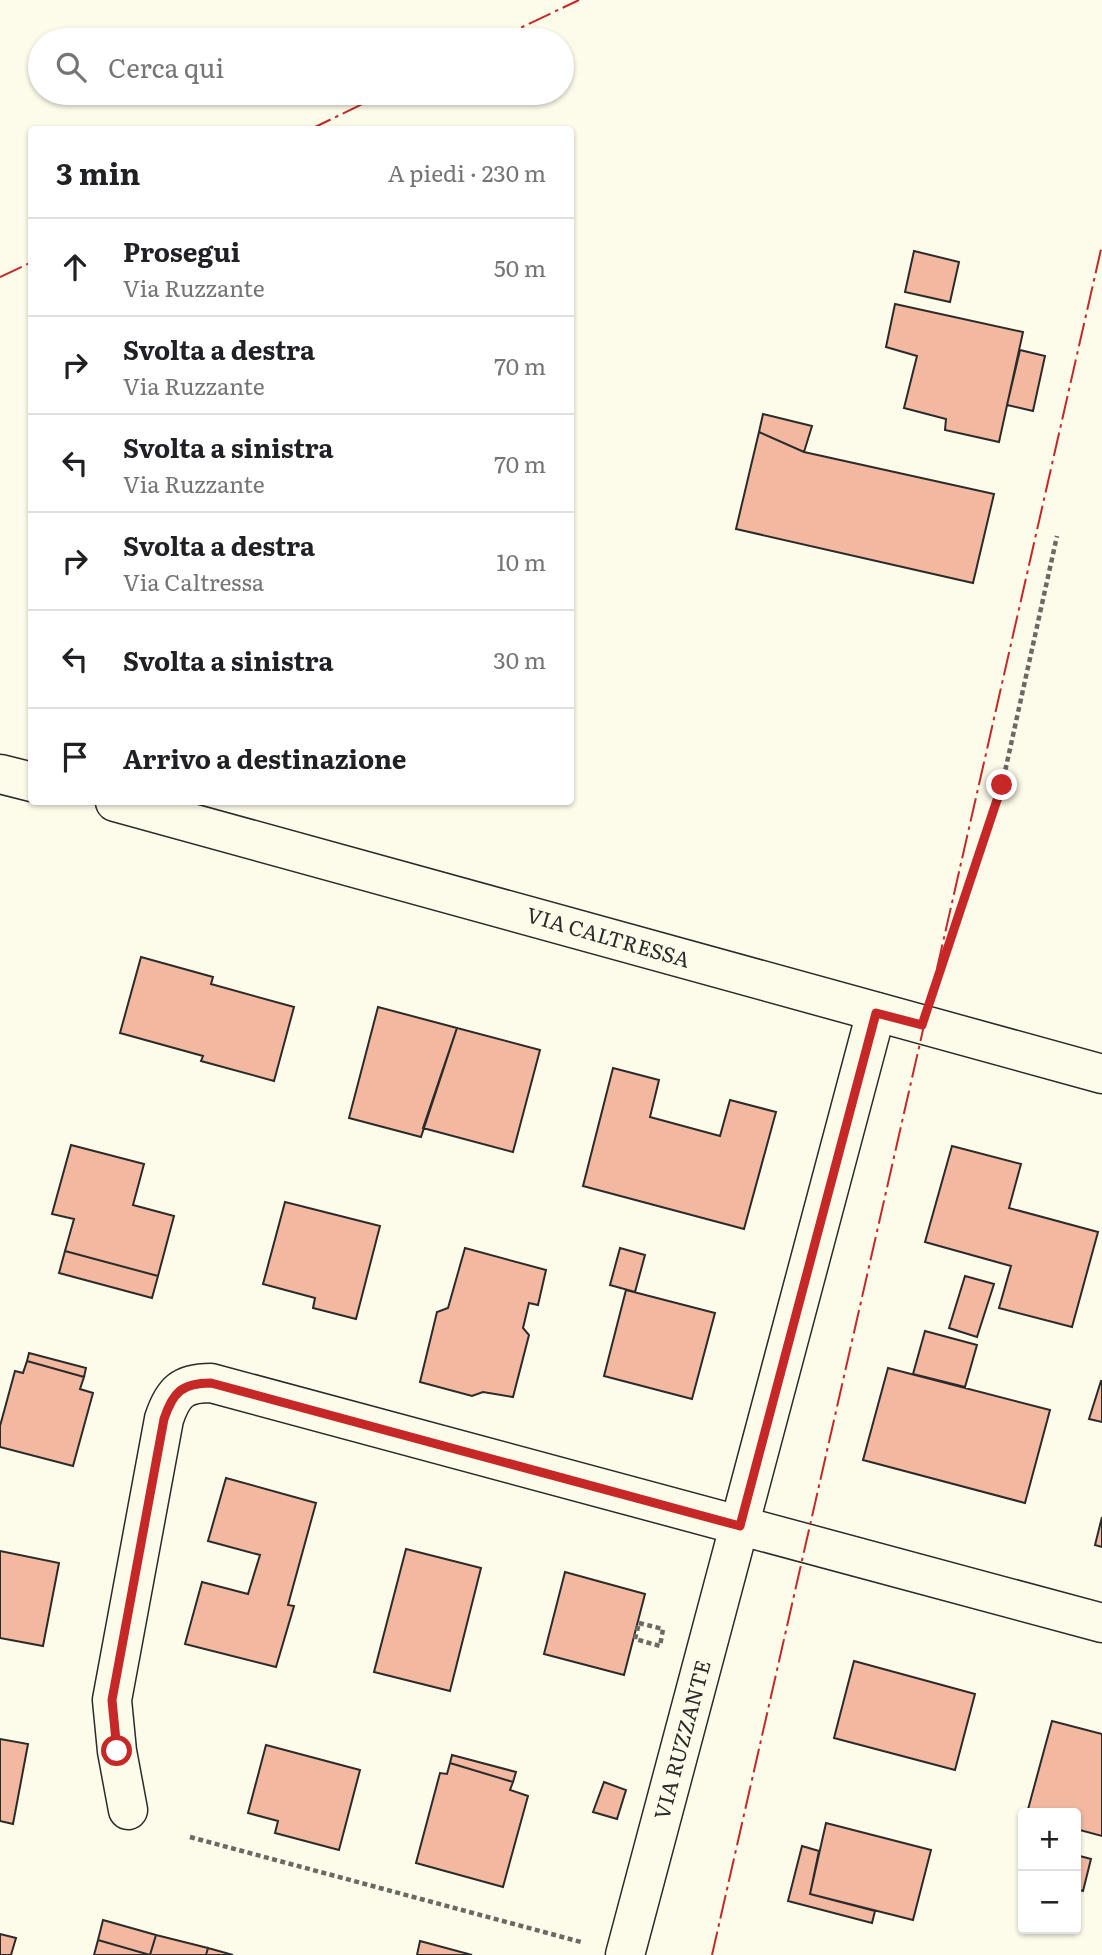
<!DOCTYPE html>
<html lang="it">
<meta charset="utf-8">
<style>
:root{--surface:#fff;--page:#f6f6f6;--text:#202124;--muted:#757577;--line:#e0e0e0}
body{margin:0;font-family:Literata,serif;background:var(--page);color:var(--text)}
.controls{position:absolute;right:21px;bottom:21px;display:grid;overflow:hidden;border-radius:7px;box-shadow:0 2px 5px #0004}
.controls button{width:63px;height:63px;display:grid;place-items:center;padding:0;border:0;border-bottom:2px solid var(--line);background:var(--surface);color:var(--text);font:35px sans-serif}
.stop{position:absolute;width:21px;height:21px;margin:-16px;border:5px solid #c62828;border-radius:50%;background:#fff}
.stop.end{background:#c62828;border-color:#fff;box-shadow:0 2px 7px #0008}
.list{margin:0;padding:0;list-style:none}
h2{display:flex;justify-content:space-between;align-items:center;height:91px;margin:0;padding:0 28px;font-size:30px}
h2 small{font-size:23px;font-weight:400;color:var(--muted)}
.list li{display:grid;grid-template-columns:46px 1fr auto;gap:21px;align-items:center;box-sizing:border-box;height:98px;padding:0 28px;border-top:2px solid var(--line)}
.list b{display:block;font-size:26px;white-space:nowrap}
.list p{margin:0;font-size:23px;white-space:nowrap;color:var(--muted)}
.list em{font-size:23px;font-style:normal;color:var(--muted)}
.icon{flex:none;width:38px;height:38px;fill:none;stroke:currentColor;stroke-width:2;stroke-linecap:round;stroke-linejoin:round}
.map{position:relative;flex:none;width:1102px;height:1955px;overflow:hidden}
.search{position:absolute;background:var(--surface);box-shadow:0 2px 5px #0004;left:28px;top:28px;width:546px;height:77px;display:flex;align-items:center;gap:18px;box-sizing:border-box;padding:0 24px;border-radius:38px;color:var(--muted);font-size:26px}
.panel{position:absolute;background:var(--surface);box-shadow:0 2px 5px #0004;left:28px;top:126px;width:546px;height:679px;border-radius:7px}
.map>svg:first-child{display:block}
</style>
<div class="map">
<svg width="1102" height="1955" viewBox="0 0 1102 1955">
<rect width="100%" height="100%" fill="#fdfbea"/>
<!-- building -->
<path fill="#f2b8a0" stroke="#2b2b2b" stroke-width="2" d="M914,251l45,11 -9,40 -45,-10z
M895,304l128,28 -24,110 -54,-12 1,-11 -42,-11 13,-52 -31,-9z
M1020,350l25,6 -12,55 -26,-6z
M763,414l49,12 -8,26 -45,-20z
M759,432l45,20 190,42 -21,89 -237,-54z
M141,957l72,20 -2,7 83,23 -20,74 -73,-20 2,-5 -83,-23z
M378,1007l79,21 -36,109 -72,-19z
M457,1028l83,22 -27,102 -90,-24z
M613,1068l46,12 -9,37 70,19 10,-36 46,12 -32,117 -161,-43z
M71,1145l73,19 -11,41 41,11 -16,60 -93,-25 9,-32 -22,-5z
M952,1146l69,18 -12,44 89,24 -26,95 -73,-19 12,-42 -86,-24z
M285,1202l95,24 -24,93 -43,-11 2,-10 -52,-14z
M465,1248l81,22 -8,35 -9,-2 -6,25 6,7 -16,62 -30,-5 -11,4 -52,-14 17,-70 11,-4z
M620,1248l25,7 -10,37 -25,-7z
M65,1251l93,25 -6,22 -93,-25z
M965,1276l29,8 -17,53 -28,-9z
M626,1290l89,23 -23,86 -88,-23z
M925,1331l52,14 -12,42 -52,-13z
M29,1353l57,15 -2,9 -57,-16z
M27,1361l57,16 -4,12 13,4 -20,73 -73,-19v-21l15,-55 8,2z
M888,1368l162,42 -25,93 -162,-43z
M1101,1381h1v41l-13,-3z
M226,1478l90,25 -28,102 6,1 -18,61 -91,-23 17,-62 46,12 12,-39 -52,-14z
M1102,1517v30l-7,-2z
M406,1549l75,19 -31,123 -76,-19z
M0,1551l59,12 -16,83 -43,-8z
M565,1572l80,22 -21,81 -80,-21z
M854,1661l121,33 -20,76 -121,-32z
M1052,1721l50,13v102l-26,-7v-16h-49z
M0,1739l28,5 -15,80 -13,-3z
M266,1745l94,25 -21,80 -64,-17 3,-12 -30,-8z
M452,1755l64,17 -3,10 -63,-19z
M450,1763l63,19 -3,8 18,6 -25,91 -87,-24 24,-90 7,1z
M604,1782l22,8 -9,29 -24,-7z
M826,1823l105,27 -18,70 -103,-26z
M802,1846l17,5 -9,43 65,17 -3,12 -84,-22z
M1076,1855l15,4 -8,32 -7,-2z
M103,1920l53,15 -6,20 -52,-15z
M0,1934l16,4 -5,17h-11z
M156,1935l52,13 -2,7h-56z
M98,1940l52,15h-56z
M420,1941l52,14h-55z
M208,1948l25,7h-27z"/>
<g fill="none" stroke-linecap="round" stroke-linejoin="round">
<!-- minor casing -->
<g stroke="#2b2b2b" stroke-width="41">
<path id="minor" d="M128,1810l-11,-59 -5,-51 52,-281c9,-27 18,-36 47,-36l891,240
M625,1955l251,-943"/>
</g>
<!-- tertiary casing -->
<g stroke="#2b2b2b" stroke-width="41">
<path id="tertiary" d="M0,774l32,8
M115,802l987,272"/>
</g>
<!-- path -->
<path stroke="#6a6964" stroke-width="4.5" stroke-dasharray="5 3.5" stroke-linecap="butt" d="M937,980l65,-195 55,-249
M639,1623l24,6 -3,17 -25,-7z
M190,1837l391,105"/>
<!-- minor -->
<use href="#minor" stroke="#fdfbea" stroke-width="38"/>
<!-- tertiary -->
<use href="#tertiary" stroke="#fdfbea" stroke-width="38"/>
<!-- power -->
<path stroke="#c62828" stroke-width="2" stroke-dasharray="24 5 3.5 5" stroke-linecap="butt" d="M495,40l84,-40
M309,130l76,-37
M0,277l32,-15
M712,1955l390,-1710"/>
</g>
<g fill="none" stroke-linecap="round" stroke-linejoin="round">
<!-- route -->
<path stroke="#c62828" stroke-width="9" d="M117,1751l-5,-51 52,-281c9,-27 18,-36 47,-36l529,143 136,-513 46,12 80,-240"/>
</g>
<g text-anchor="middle" stroke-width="5" stroke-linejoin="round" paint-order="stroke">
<!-- street labels -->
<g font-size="21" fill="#2b2b2b" stroke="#fdfbea">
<text transform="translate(608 938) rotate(16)" y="7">VIA CALTRESSA</text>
<text transform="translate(683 1740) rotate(-75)" y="7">VIA RUZZANTE</text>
</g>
</g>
</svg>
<div class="controls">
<button>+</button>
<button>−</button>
</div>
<div class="stop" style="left:117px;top:1751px"></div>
<div class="stop end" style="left:1002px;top:785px"></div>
<div class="search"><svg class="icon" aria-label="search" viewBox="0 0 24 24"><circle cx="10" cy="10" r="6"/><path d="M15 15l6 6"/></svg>Cerca qui</div>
<section class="panel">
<h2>3 min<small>A piedi · 230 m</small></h2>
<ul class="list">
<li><svg class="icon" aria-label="ahead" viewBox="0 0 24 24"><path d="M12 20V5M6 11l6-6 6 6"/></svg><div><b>Prosegui</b><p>Via Ruzzante</p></div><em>50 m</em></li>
<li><svg class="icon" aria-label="right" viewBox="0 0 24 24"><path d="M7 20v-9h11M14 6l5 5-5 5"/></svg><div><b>Svolta a destra</b><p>Via Ruzzante</p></div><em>70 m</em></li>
<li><svg class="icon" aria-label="left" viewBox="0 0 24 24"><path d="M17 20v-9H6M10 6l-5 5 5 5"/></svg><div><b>Svolta a sinistra</b><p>Via Ruzzante</p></div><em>70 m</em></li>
<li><svg class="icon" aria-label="right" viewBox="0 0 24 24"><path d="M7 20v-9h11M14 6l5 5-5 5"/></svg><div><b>Svolta a destra</b><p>Via Caltressa</p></div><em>10 m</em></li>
<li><svg class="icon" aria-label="left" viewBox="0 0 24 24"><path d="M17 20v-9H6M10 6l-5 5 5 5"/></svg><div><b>Svolta a sinistra</b></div><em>30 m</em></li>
<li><svg class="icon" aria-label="arrive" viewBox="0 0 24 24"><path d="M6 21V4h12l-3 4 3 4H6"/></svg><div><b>Arrivo a destinazione</b></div></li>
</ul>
</section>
</div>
